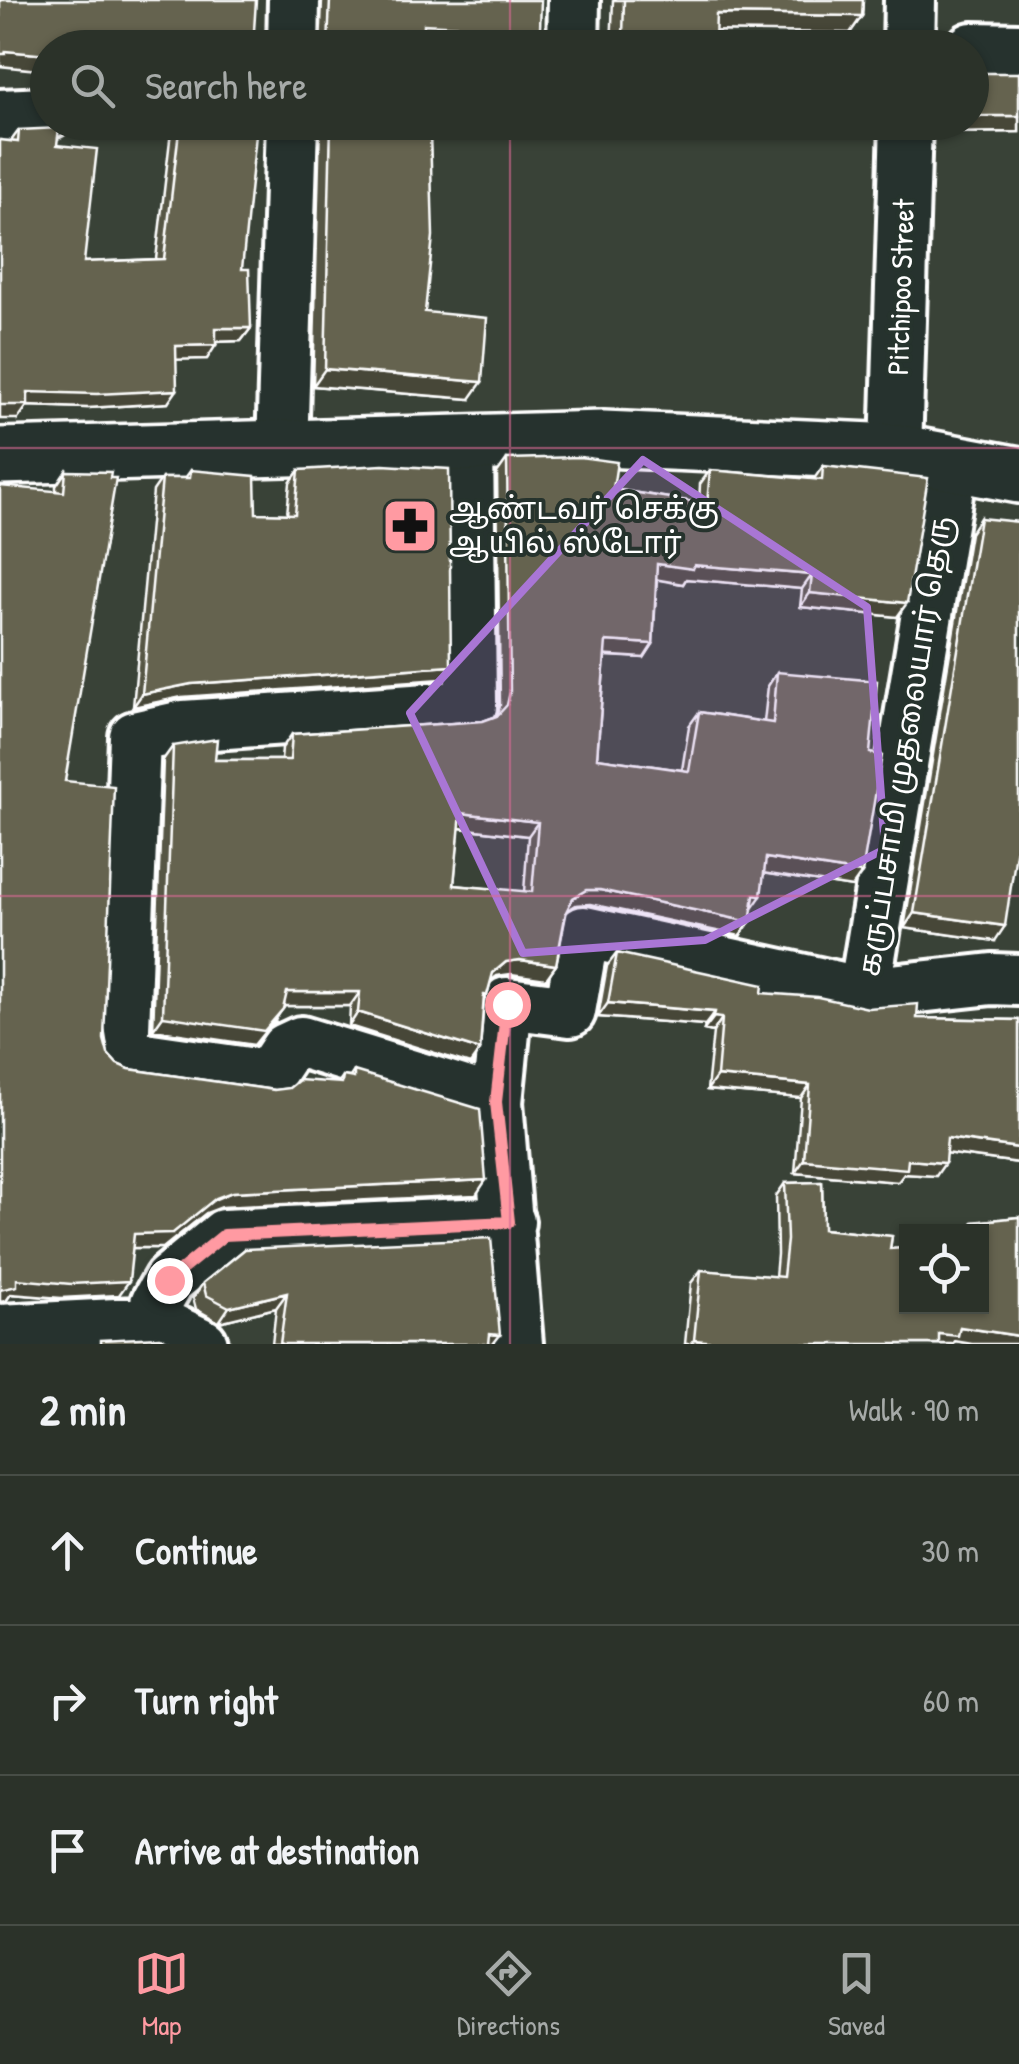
<!DOCTYPE html>
<meta charset="utf-8">
<style>
:root{--surface:#2b3229;--page:#373e35;--text:#f1f3f6;--muted:#a6aaa8;--line:#474d46;--accent:#ff9aa2}
body{margin:0;font-family:"Patrick Hand","Noto Sans Tamil",sans-serif;background:var(--page);color:var(--text)}
.controls{position:absolute;right:30px;bottom:30px;display:grid;overflow:hidden;border-radius:0px;box-shadow:0 2px 8px #0004}
.controls button{width:90px;height:90px;display:grid;place-items:center;padding:0;border:0;border-bottom:2px solid var(--line);background:var(--surface);color:var(--text);font:50px sans-serif}
.stop{position:absolute;width:30px;height:30px;margin:-22px;border:8px solid #ff9aa2;border-radius:50%;background:#fff}
.stop.end{background:#ff9aa2;border-color:#fff;box-shadow:0 2px 10px #0008}
.list{margin:0;padding:0;list-style:none}
h2{display:flex;justify-content:space-between;align-items:center;height:130px;margin:0;padding:0 40px;font-size:42px}
h2 small{font-size:32px;font-weight:400;color:var(--muted)}
.list li{display:grid;grid-template-columns:65px 1fr auto;gap:30px;align-items:center;box-sizing:border-box;height:150px;padding:0 40px;border-top:2px solid var(--line)}
.list b{display:block;font-size:38px;white-space:nowrap}
.list em{font-size:32px;font-style:normal;color:var(--muted)}
.icon{flex:none;width:55px;height:55px;fill:none;stroke:currentColor;stroke-width:2;stroke-linecap:round;stroke-linejoin:round}
.map{position:relative;flex:none;width:1019px;height:1344px;overflow:hidden}
.search{position:absolute;background:var(--surface);box-shadow:0 2px 8px #0004;left:30px;right:30px;top:30px;height:110px;display:flex;align-items:center;gap:25px;box-sizing:border-box;padding:0 35px;border-radius:55px;color:var(--muted);font-size:38px}
.sheet{height:580px;background:var(--surface)}
nav{display:flex;justify-content:space-around;align-items:center;box-sizing:border-box;height:140px;border-top:2px solid var(--line);background:var(--surface);font-size:28px;color:var(--muted)}
nav a{display:grid;justify-items:center;gap:5px}
nav .on{color:var(--accent)}
.map>svg:first-child{display:block}
</style>
<div class="map">
<svg width="1019" height="1344" viewBox="0 0 1019 1344">
<rect width="100%" height="100%" fill="#394237"/>
<filter id="ink" filterUnits="userSpaceOnUse"><feTurbulence type="fractalNoise" baseFrequency=".01" numOctaves="2"/><feDisplacementMap in="SourceGraphic" scale="20" xChannelSelector="R" yChannelSelector="G"/><feConvolveMatrix kernelMatrix="1 2 1 2 8 2 1 2 1" color-interpolation-filters="sRGB"/></filter>
<g filter="url(#ink)">
<g fill="none" stroke-linecap="round" stroke-linejoin="round">
<!-- street casing -->
<g stroke="#fff" stroke-width="58">
<path id="street" d="M293,48l1,-48
M573,48l1,-48
M909,48l1,-48
M972,48l47,1
M0,115l48,-2
M468,444l3,262 -287,20 -49,11 -12,318 145,21 18,-27 15,-7 196,60 20,242
M282,450l10,-328
M896,452l10,-330
M952,464l-88,529 128,-14 27,1
M497,1102l10,-99 63,8 14,-79 280,61
M156,1322v-19l13,-23 55,-45 285,-13
M0,1330l156,-8 46,22"/>
</g>
<!-- secondary casing -->
<g stroke="#fff" stroke-width="62">
<path id="secondary" d="M0,456l603,-17 293,13 123,23"/>
</g>
<!-- street -->
<use href="#street" stroke="#26332d" stroke-width="50"/>
<!-- secondary -->
<use href="#secondary" stroke="#26332d" stroke-width="55"/>
</g>
<!-- wall -->
<path fill="#575644" stroke="#fff" stroke-width="2.5" fill-rule="evenodd" d="M322,0h219l-9,42 -109,-6 -1,12h-102z
M613,0h250l-1,16 -12,17 -134,-2 -1,10 -4,7h-100z
M1019,73v59l-85,1 -1,-11h39z
M177,122h52l13,147 9,59 -10,13 -25,1 -9,17h-31l-8,44 -80,5 -61,-2 -9,13 -7,-278 8,-11 38,15 27,117 72,-3 15,-128z
M320,122h63v9l42,181 45,87 -157,-13z
M507,459l106,30 86,14 1,-19 10,-14 104,9 9,-13 74,151 -97,-10 2,-18 -116,-10 -3,5 -26,-5 -4,65 -9,14 -39,-2 -8,102 85,12 7,-44 10,-14 65,10 4,-36 9,-14 75,215 -88,-14 -13,37 -11,26 -150,-32 -14,1 -9,5 -11,55 -10,14 -35,-5 -14,2 -6,5 -4,14 -3,6 -4,49 -10,14 -121,-38 1,-20h-66l-11,18 -19,21 -101,-15 10,-270 10,-14 42,14h66l1,-12 10,-14 191,-13 14,-5 3,-10 -3,-233zM459,828l69,8 -4,56 -70,-7z
M191,470l65,43 31,1 3,-31 9,-13 143,209 -260,18 -49,10 20,-216 9,-13h23z
M66,471l-1,310 43,273 9,10 12,5 145,21 64,-7 5,-7 7,1 4,-6 122,124 -254,12 -16,6 -43,35h-31l-13,47 -58,3 -50,-4 -5,7 50,-810v-5z
M980,518l15,423 -91,-13 66,-395z
M617,953l145,40 155,25 102,2v143l-73,-10 -10,23 -32,-2 -6,8 -103,-9 6,-75 -94,-8 6,-58 -9,-2 1,-5 -107,-8 9,-51z
M822,1182l1,47 69,7 -2,13 16,-1v58h76v-74h-15l6,-10 46,-5v127h-47l-17,-3 -2,3h-268l6,-61 10,-13 74,7 2,-23 -1,-58 9,-13z
M245,1249l248,95h-221l4,-36 -57,14 -23,-13 -3,-11 10,-15z"/>
<!-- shaded-wall -->
<path fill="#474637" stroke="#fff" stroke-width="2.5" d="M716,14l146,2 -12,17 -145,-2z
M424,24l116,6 -8,12 -116,-6z
M623,37l92,4 -4,7h-96z
M149,40l104,6 -1,2h-108z
M6,51l42,4v16l-48,-5v-12z
M972,116h47v16l-85,1 8,-11h30z
M216,328h35l-10,13 -34,1z
M216,345l-9,14 -41,1 10,-14z
M325,369l157,13 -12,17 -157,-13z
M177,390l-9,13 -80,5 -61,-2 -9,13h-18v-14l28,-13z
M657,564l37,1 118,10 -10,14 -116,-10 -3,5 -35,-6z
M810,593l97,10 -10,14 -97,-10z
M606,641l47,3 -9,14 -48,-3z
M451,666l-9,13 -260,18 -49,10 9,-13 49,-10z
M461,813l77,9 -10,14 -77,-9z
M766,858l96,15 -10,14 -96,-15z
M586,890h14l150,32 -10,14 -150,-32 -14,1 -13,8 10,-15z
M754,895l7,1 -10,14z
M914,913l91,13 -10,15 -91,-13z
M520,960l36,5 -10,14 -35,-5 -14,2 -14,11 10,-14 13,-11z
M287,992h73l-10,14h-73z
M608,1003l107,9 -10,13 -107,-8z
M283,1009l-29,36 -101,-15 10,-14z
M358,1012l122,38 -10,14 -121,-38z
M714,1017l8,1 -9,14 -9,-2z
M717,1076l93,9 -9,13 -94,-8z
M947,1138l72,10v15l-82,-11z
M804,1160h104l37,3 -9,13 -32,-2 -6,8 -103,-9z
M486,1180l-10,15 -254,12 -16,6 -43,35h-40l11,-14 98,-42z
M17,1279l112,2 -10,14 -58,3 -50,-4 -5,7 -6,1v-12z
M287,1293l-11,15 -57,14 10,-15z
M960,1327l59,9v8h-47l-17,-3 -2,3h-21l7,-10z
M490,1334l10,1 -7,9h-9z
M694,1340l44,4h-47z"/>
<!-- building -->
<path fill="#65644f" stroke="#fff" stroke-width="2.5" fill-rule="evenodd" d="M0,0h256l-3,46 -104,-6v8h-52l-26,-3v3h-23v7l-42,-4 -1,3h-5z
M330,0h211l-1,30 -116,-6 -2,24h-64l-30,-3z
M624,0h239l-1,16 -146,-2 -1,27 -92,-4z
M972,73h47v43h-47z
M180,122h49l28,3 -15,144h7l2,59h-35v17l-40,1 1,44 -80,4 -69,-2v13h-28v-265l18,2 1,-12 40,-2 -2,17 40,4 -13,113 80,-3z
M331,122h52v9l47,-1 3,106 -8,76 62,6 -5,64 -157,-13z
M580,457l37,5 -4,27 94,15 3,-34 112,10 1,-14 105,12 -21,125 -97,-10 2,-18 -118,-10 -1,4 -36,-5 -4,80 -47,-3 -9,117 92,13 10,-59 74,11 4,-51 100,9 -7,72 12,2 -20,118 -96,-15 -5,38 -7,-1 -4,27 -150,-32h-14l-13,8 -7,14 -10,53 -36,-5 -14,2 -13,11 -6,22h-3l-4,55 -122,-38 2,-20h-73l-4,17 -19,22 -101,-15 10,-270 44,-7 -2,21h75l2,-26 191,-13 14,-5 10,-11 3,-13 -3,-233zM461,813l77,9 -6,70 -78,-7z
M383,465l66,4 2,197 -260,18 -49,10 20,-216h28l1,-8 64,6 1,37 39,1 4,-44z
M66,471l45,1 -1,6h6l-51,303 49,5 -10,253 4,15 9,10 12,5 145,21 15,-2 10,-8 43,3 1,-7 11,2v-7l126,38 6,71 -254,12 -16,6 -43,35 -39,1 -5,47 -58,3 -54,-5v7l-17,4v-804l64,6z
M980,518l39,4v311l-14,93 -91,-13z
M617,953l146,32 -1,8 56,4 50,11 50,-4 -1,14 102,2v128l-72,-10 -2,25 -37,-3 -1,9 -103,-9 6,-75 -93,-9 5,-58 -8,-1 1,-5 -107,-9z
M822,1182l1,47 69,7 -2,13 16,-1v58h76v-74h-8l-1,-10 46,-5v119l-59,-9 -2,9 -19,-2v10h-201l-44,-4 7,-70 82,7 4,-37 -2,-57z
M491,1238l9,97 -10,-1 -1,10h-209l7,-51 -58,14 -23,-12 -3,-12 42,-34z
M160,1337l16,7h-75v-4z"/>
</g>
<g fill="none" stroke-linecap="round" stroke-linejoin="round" filter="url(#ink)">
<!-- route -->
<path stroke="#ff9aa2" stroke-width="12" d="M169,1280l55,-45 285,-13 -13,-120 11,-98"/>
</g>
<!-- marked area -->
<path fill="#a976d5" fill-opacity="0.2" stroke="#a976d5" stroke-width="8" stroke-linejoin="round" d="M643,460l224,147 18,242 -180,91 -182,13 -113,-240z"/>
<!-- grid -->
<path fill="none" stroke="#d76994" stroke-width="2.5" stroke-opacity="0.55" d="M510,0v48M510,122v1222M0,448h1019M0,896h1019"/>
<!-- icons -->
<defs>
<g id="pharmacy-square" transform="scale(2.875)"><rect x="-9" y="-9" width="18" height="18" rx="4" fill="#ff9aa2" stroke="#26332d"/><path d="M-2-6h4v4h4v4h-4v4h-4v-4h-4v-4h4Z" fill="#111"/></g>
</defs>
<g fill-rule="evenodd">
<use href="#pharmacy-square" x="410" y="526"/>
</g>
<g text-anchor="middle" stroke-width="8" stroke-linejoin="round" paint-order="stroke">
<!-- street labels -->
<g font-size="30" fill="#fff" stroke="#26332d">
<text transform="translate(901 287) rotate(-88)" y="10">Pitchipoo Street</text>
<text transform="translate(905 746) rotate(-81)" y="10">கருப்பசாமி முதலையார் தெரு</text>
</g>
<!-- poi labels -->
<g font-size="30" fill="#fff" stroke="#26332d" text-anchor="start">
<text x="449" y="519">ஆண்டவர் செக்கு<tspan x="449" dy="34">ஆயில் ஸ்டோர்</tspan></text>
</g>
</g>
</svg>
<div class="controls">
<button><svg class="icon" aria-label="locate" viewBox="0 0 24 24"><circle cx="12" cy="12" r="6"/><path d="M12 2v4M12 18v4M2 12h4M18 12h4"/></svg></button>
</div>
<div class="stop" style="left:507px;top:1004px"></div>
<div class="stop end" style="left:169px;top:1280px"></div>
<div class="search"><svg class="icon" aria-label="search" viewBox="0 0 24 24"><circle cx="10" cy="10" r="6"/><path d="M15 15l6 6"/></svg>Search here</div>
</div>
<section class="sheet">
<h2>2 min<small>Walk · 90 m</small></h2>
<ul class="list">
<li><svg class="icon" aria-label="ahead" viewBox="0 0 24 24"><path d="M12 20V5M6 11l6-6 6 6"/></svg><div><b>Continue</b></div><em>30 m</em></li>
<li><svg class="icon" aria-label="right" viewBox="0 0 24 24"><path d="M7 20v-9h11M14 6l5 5-5 5"/></svg><div><b>Turn right</b></div><em>60 m</em></li>
<li><svg class="icon" aria-label="arrive" viewBox="0 0 24 24"><path d="M6 21V4h12l-3 4 3 4H6"/></svg><div><b>Arrive at destination</b></div></li>
</ul>
</section>
<nav>
<a class="on"><svg class="icon" aria-label="map" viewBox="0 0 24 24"><path d="M3 6l6-2 6 2 6-2v14l-6 2-6-2-6 2zM9 4v14M15 6v14"/></svg>Map</a>
<a><svg class="icon" aria-label="directions" viewBox="0 0 24 24"><path d="M12 3l9 9-9 9-9-9zM9 14v-3h6M13 9l2 2-2 2"/></svg>Directions</a>
<a><svg class="icon" aria-label="saved" viewBox="0 0 24 24"><path d="M7 4h10v16l-5-4-5 4z"/></svg>Saved</a>
</nav>
